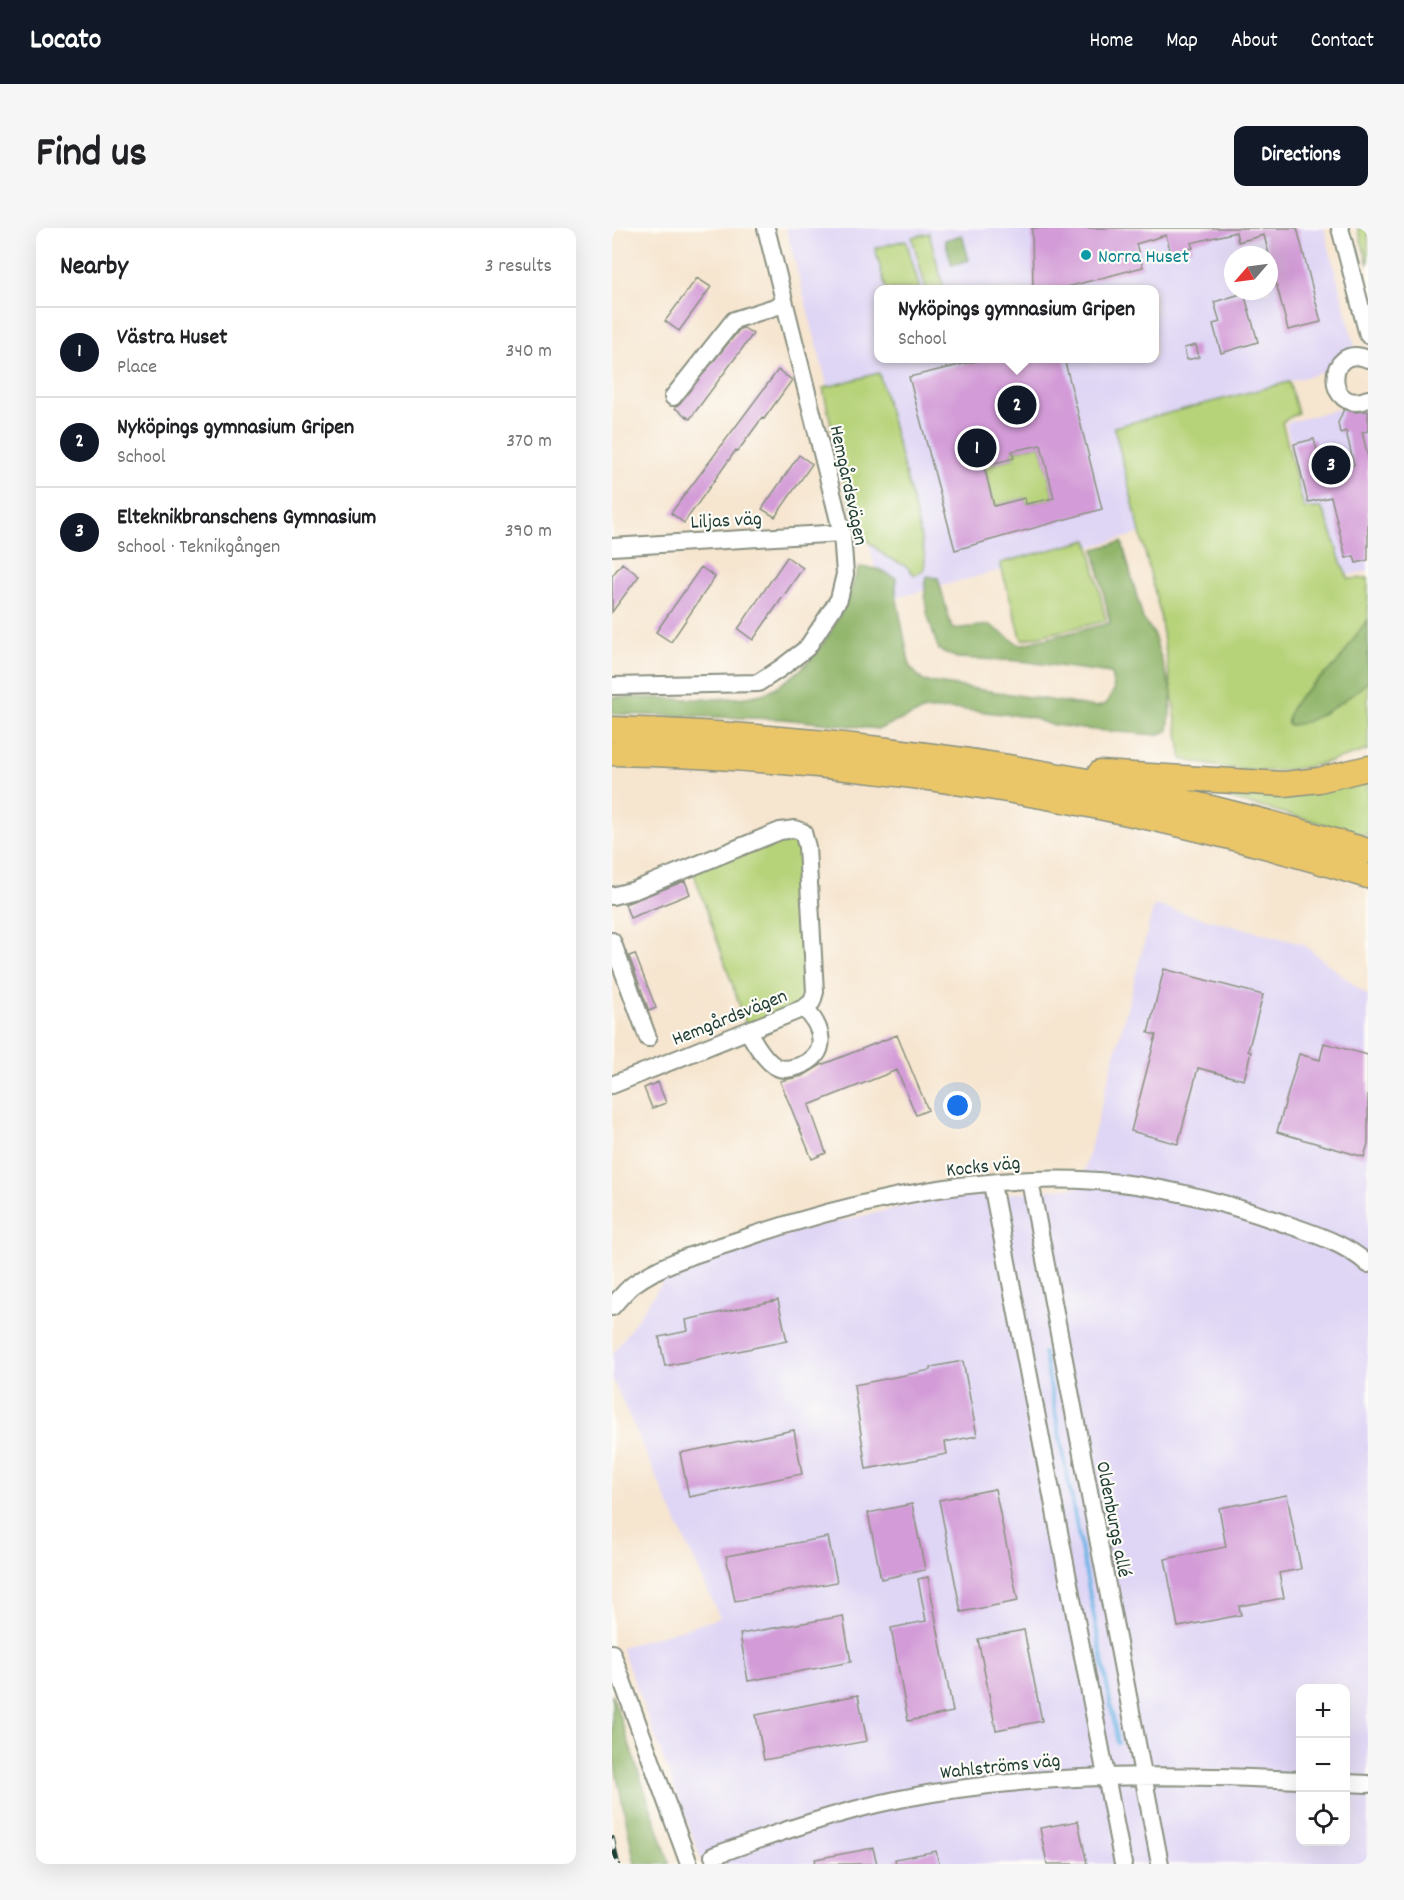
<!DOCTYPE html>
<meta charset="utf-8">
<style>
:root{--surface:#fff;--page:#f6f6f6;--text:#202124;--muted:#757577;--line:#e0e0e0;--accent:#111827}
body{margin:0;font-family:Dekko,sans-serif;background:var(--page);color:var(--text)}
.controls{position:absolute;right:18px;bottom:18px;display:grid;overflow:hidden;border-radius:12px;box-shadow:0 6px 24px #0002}
.controls button{width:54px;height:54px;display:grid;place-items:center;padding:0;border:0;border-bottom:2px solid var(--line);background:var(--surface);color:var(--text);font:30px sans-serif}
.compass{position:absolute;left:612px;top:18px;width:54px;height:54px;border-radius:50%;background:var(--surface);box-shadow:0 6px 24px #0002;rotate:242deg}
.you{position:absolute;left:346px;top:878px;width:21px;height:21px;margin:-15px;border:4px solid #fff;border-radius:50%;background:#1a73e8;box-shadow:0 0 0 9px #1a73e833}
.badge{display:grid;place-items:center;width:39px;height:39px;border-radius:50%;background:var(--accent);color:#fff;font-size:20px;font-weight:700}
.pin{position:absolute;translate:-50% -50%;border:3px solid #fff;box-shadow:0 2px 6px #0006}
.popup{position:absolute;left:262px;top:57px;width:285px;height:78px;box-sizing:border-box;display:grid;place-content:center;border-radius:12px;background:var(--surface);filter:drop-shadow(0 2px 4px #0005);font-size:20px;white-space:nowrap;color:var(--muted)}
.popup b{font-size:22px;color:var(--text)}
.popup::after{content:'';position:absolute;left:50%;top:100%;margin-left:-12px;border:12px solid transparent;border-top-color:var(--surface)}
.list{margin:0;padding:0;list-style:none}
h2{display:flex;justify-content:space-between;align-items:center;height:78px;margin:0;padding:0 24px;font-size:26px}
h2 small{font-size:20px;font-weight:400;color:var(--muted)}
.list li{display:grid;grid-template-columns:39px 1fr auto;gap:18px;align-items:center;box-sizing:border-box;height:90px;padding:0 24px;border-top:2px solid var(--line)}
.list b{display:block;font-size:22px;white-space:nowrap}
.list p{margin:0;font-size:20px;white-space:nowrap;color:var(--muted)}
.list em{font-size:20px;font-style:normal;color:var(--muted)}
.icon{flex:none;width:33px;height:33px;fill:none;stroke:currentColor;stroke-width:2;stroke-linecap:round;stroke-linejoin:round}
.map{position:relative;flex:none;width:756px;height:1636px;overflow:hidden;border-radius:12px}
header{display:flex;align-items:center;gap:36px;box-sizing:border-box;height:84px;padding:0 30px;background:var(--accent);color:#fff}
header strong{font-size:28px}
nav{display:flex;gap:33px;margin-inline-start:auto;font-size:21px}
.intro{display:flex;align-items:center;justify-content:space-between;box-sizing:border-box;height:144px;padding:0 36px}
h1{margin:0;font-size:42px}
.button{padding:15px 27px;border-radius:12px;background:var(--accent);color:#fff;font-size:21px;font-weight:700}
main{display:flex;gap:36px;padding:0 36px}
aside{flex:1;background:var(--surface);border-radius:12px;box-shadow:0 6px 24px #0002}
.map>svg:first-child{display:block}
</style>
<header>
<strong>Locato</strong>
<nav><a>Home</a><a>Map</a><a>About</a><a>Contact</a></nav>
</header>
<div class="intro"><h1>Find us</h1><a class="button">Directions</a></div>
<main>
<aside>
<h2>Nearby<small>3 results</small></h2>
<ul class="list">
<li><span class="badge">1</span><div><b>Västra Huset</b><p>Place</p></div><em>340 m</em></li>
<li><span class="badge">2</span><div><b>Nyköpings gymnasium Gripen</b><p>School</p></div><em>370 m</em></li>
<li><span class="badge">3</span><div><b>Elteknikbranschens Gymnasium</b><p>School · Teknikgången</p></div><em>390 m</em></li>
</ul>
</aside>
<div class="map">
<svg width="756" height="1636" viewBox="0 0 756 1636">
<rect width="100%" height="100%" fill="#fdfcf7"/>
<filter id="ink" filterUnits="userSpaceOnUse"><feTurbulence type="fractalNoise" baseFrequency=".0167" numOctaves="2"/><feDisplacementMap in="SourceGraphic" scale="12" xChannelSelector="R" yChannelSelector="G"/><feConvolveMatrix kernelMatrix="1 2 1 2 8 2 1 2 1" color-interpolation-filters="sRGB"/></filter>
<filter id="wash" filterUnits="userSpaceOnUse"><feTurbulence type="fractalNoise" baseFrequency=".008" numOctaves="4" result="noise"/><feDisplacementMap in="SourceGraphic" scale="24" xChannelSelector="R" yChannelSelector="G"/><feGaussianBlur stdDeviation="1.35" result="paint"/><feColorMatrix in="noise" values="0 0 0 0 0 0 0 0 0 0 0 0 0 0 0 0 0 1.4 0 .05"/><feComposite in="paint" operator="in"/></filter>
<g filter="url(#wash)">
<rect width="100%" height="100%" fill="#f6e5cf"/>
<!-- built -->
<path fill="#dfd5f5" fill-rule="evenodd" d="M174,0h538l35,135 -244,64 27,106 -258,68zM621,27h36v36h-36zM267,62h276v68h-276z
M756,173v170l-49,10 -33,-158z
M542,677l149,39 65,52v868h-665l-82,-217 99,-29 -108,-240v-23l55,-79 137,-47 129,-29 147,-13zM688,1460h46v154h-46z"/>
<!-- green -->
<path fill="#b7d37a" stroke="#6b8857" stroke-width="1.5" d="M746,0h10v37z
M317,5l15,56h-18l-14,-52z
M294,12l14,49h-34l-11,-41z
M267,145l37,142 9,42 -1,13 -9,5 -9,-9 -21,-10 -26,-23 -17,-59 -19,-86z
M677,154l9,31 -16,9 22,86h17c14,21 14,49 28,71l19,-1v172c-74,24 -109,28 -186,9l-23,-150 -45,-182z
M429,217l13,53 -28,6 -1,-6 -31,8 -12,-49 10,7 22,-6 -2,-7z
M476,312l18,81 -84,19 -22,-77z
M756,546v62l-181,-49z
M191,608l8,155 -5,12 -59,24 -55,-159 71,-29z"/>
<!-- forest -->
<path fill="#91b56a" stroke="#58794f" stroke-width="1.5" d="M350,7l7,25 -17,5 -7,-25z
M510,314l21,77 10,13 19,61 -4,38 -11,4 -74,-6 -35,-5 -17,-7 -74,-8 -32,1 -46,19 -96,-10 -171,-5v-17c32,0 131,7 155,-5 52,-25 75,-74 92,-125l19,2 18,9v17l14,72 13,14 173,26 10,-3 8,-14 -3,-17 -90,-12 -64,-3 -18,-8c-8,-22 -19,-50 -12,-74l11,2 14,51 38,-4 30,20 90,-22 -16,-74z
M756,392v61c-15,15 -59,46 -80,44 -4,-26 36,-47 50,-63 11,-14 18,-30 30,-42z
M0,1466l58,170h-35l-23,-113z"/>
<g fill="none" stroke-linecap="round" stroke-linejoin="round">
<!-- stream -->
<path stroke="#6eb3e4" stroke-width="4" d="M432,1125l74,390"/>
</g>
<g id="blocks">
<!-- building -->
<path fill="#d39bd7" fill-rule="evenodd" d="M420,0h265l24,94 -33,8 -24,-95 -26,7 -2,-10 -45,11 2,5 -22,6 -5,-19 -30,9 7,23 -87,23h-23z
M85,50l14,9 -32,44 -14,-10z
M632,65l14,49 -37,11 -8,-29 7,-2 -6,-20z
M132,100l9,6 -63,85 -15,-11 65,-79z
M584,117l3,12 -12,3 -3,-12z
M377,130h75l38,151 -147,41 -46,-173zM429,217l13,53 -28,6 -1,-6 -31,8 -10,-40 30,-8 -2,-7z
M166,142l14,10 -28,39 -2,-1 -24,33 -2,-1 -52,73 -13,-10z
M732,181l11,3 13,-1v20l-6,1 6,25v103l-12,3 -2,-7 -8,2 -15,-61 -23,5 -14,-58 20,-5 8,33 32,-7 -8,-34 -6,2 -2,-10z
M187,227l13,9 -37,53 -13,-8z
M175,329l16,11 -50,72 -15,-11z
M10,335l17,13 -27,36v-36z
M89,339l14,10 -44,65 -15,-10z
M73,653l5,13 -60,24 -5,-14z
M23,726l21,54 -7,3 -20,-55z
M552,741l99,26 -15,56 3,1 -7,28 -46,-12 -20,76 -47,-13 25,-96 -8,-2z
M285,807l31,75 -12,5 -19,-45 -88,35 17,48 -14,6 -32,-78 23,-5 18,-11z
M712,815l44,12v89l-4,13 -87,-25 22,-78 21,6z
M46,854l8,21 -14,5 -8,-20z
M166,1072l9,41 -122,25 -6,-29 29,-6 -2,-11z
M351,1133l14,75 -32,6 2,12 -81,15 -12,-84 77,-15v-3z
M182,1202l8,44 -113,23 -9,-44z
M383,1261l23,112 -57,11 -22,-112z
M675,1267l14,74 -22,4 5,25 -45,8 2,9 -63,12 -13,-68 61,-12 -7,-39z
M300,1276l13,66 -44,9 -13,-66z
M216,1309l9,45 -102,19 -9,-45z
M316,1349l25,135 -45,9 -17,-93 35,-7 -8,-42z
M231,1388l8,46 -103,19 -8,-47z
M412,1402l18,91 -46,9 -18,-91z
M246,1467l9,46 -103,19 -8,-45z
M466,1593l9,43h-40l-7,-36z
M261,1620l4,16h-61l-1,-5z
M324,1623l3,13h-43l-1,-5z"/>
</g>
</g>
<g filter="url(#ink)">
<use href="#blocks" fill-opacity="0" stroke="#8a9182" stroke-width="1.5"/>
<g fill="none" stroke-linecap="round" stroke-linejoin="round">
<!-- minor casing -->
<g stroke="#8a9182" stroke-width="20">
<path id="minor" d="M728,0l28,107
M756,131c-44,-18 -43,58 0,40
M61,169l61,-77 50,-16
M0,319l230,-14
M0,458l146,-3 23,-15 26,-20 32,-49 6,-25 -3,-41 -76,-305
M0,668l23,-6 145,-59 15,-2 8,3 4,15 8,145 -3,10 -8,6 -192,77
M0,713l36,97
M136,803c6,11 18,31 29,36 7,4 15,1 22,-1 32,-11 24,-39 5,-58
M418,953l130,683
M380,956l131,680
M0,1079c7,-8 14,-17 22,-23 34,-25 78,-34 117,-48 110,-37 231,-63 347,-55 64,4 126,21 185,42 29,10 62,20 85,41
M0,1425l77,211
M734,1555l22,1
M101,1628c61,-22 123,-44 187,-57 133,-27 266,-25 400,-19"/>
</g>
<!-- highway casing -->
<g stroke="#8a9182" stroke-width="27">
<path id="highway" d="M0,501c255,8 512,47 756,122
M0,525c255,5 513,47 756,123
M488,545l184,11 35,-4 49,-12"/>
</g>
<!-- minor -->
<use href="#minor" stroke="#fff" stroke-width="16"/>
<!-- highway -->
<use href="#highway" stroke="#eac669" stroke-width="24"/>
<!-- rail casing -->
<g stroke="#1f3d34" stroke-width="6">
<path id="rail" d="M0,1611l5,25"/>
</g>
<!-- rail -->
<use href="#rail" stroke="#fdfcf7" stroke-width="4" stroke-dasharray="11" stroke-linecap="butt"/>
</g>
</g>
<!-- markers -->
<circle fill="#0f9aa8" stroke="#fdfcf7" stroke-width="2" cx="474" cy="27" r="6"/>
<g text-anchor="middle" stroke-width="4.5" stroke-linejoin="round" paint-order="stroke">
<!-- culture labels -->
<g font-size="20" fill="#0d838f" stroke="#fdfcf7" text-anchor="start">
<text x="486" y="34">Norra Huset</text>
</g>
<!-- street labels -->
<g font-size="20" fill="#1f3d34" stroke="#fdfcf7">
<text transform="translate(238 257) rotate(78)" y="7">Hemgårdsvägen</text>
<text transform="translate(114 291) rotate(-3)" y="7">Liljas väg</text>
<text transform="translate(117 788) rotate(-22)" y="7">Hemgårdsvägen</text>
<text transform="translate(371 937) rotate(-6)" y="7">Kocks väg</text>
<text transform="translate(503 1291) rotate(79)" y="7">Oldenburgs allé</text>
<text transform="translate(388 1537) rotate(-6)" y="7">Wahlströms väg</text>
</g>
</g>
</svg>
<div class="controls">
<button>+</button>
<button>−</button>
<button><svg class="icon" aria-label="locate" viewBox="0 0 24 24"><circle cx="12" cy="12" r="6"/><path d="M12 2v4M12 18v4M2 12h4M18 12h4"/></svg></button>
</div>
<svg class="compass" viewBox="-18 -18 36 36"><path d="M0-13l5 13h-10z" fill="#e53935"/><path d="M0 13l5-13h-10z" fill="#757577"/></svg>
<div class="you"></div>
<div class="pin badge" style="left:365px;top:220px">1</div>
<div class="pin badge" style="left:405px;top:177px">2</div>
<div class="popup"><b>Nyköpings gymnasium Gripen</b>School</div>
<div class="pin badge" style="left:719px;top:237px">3</div>
</div>
</main>
